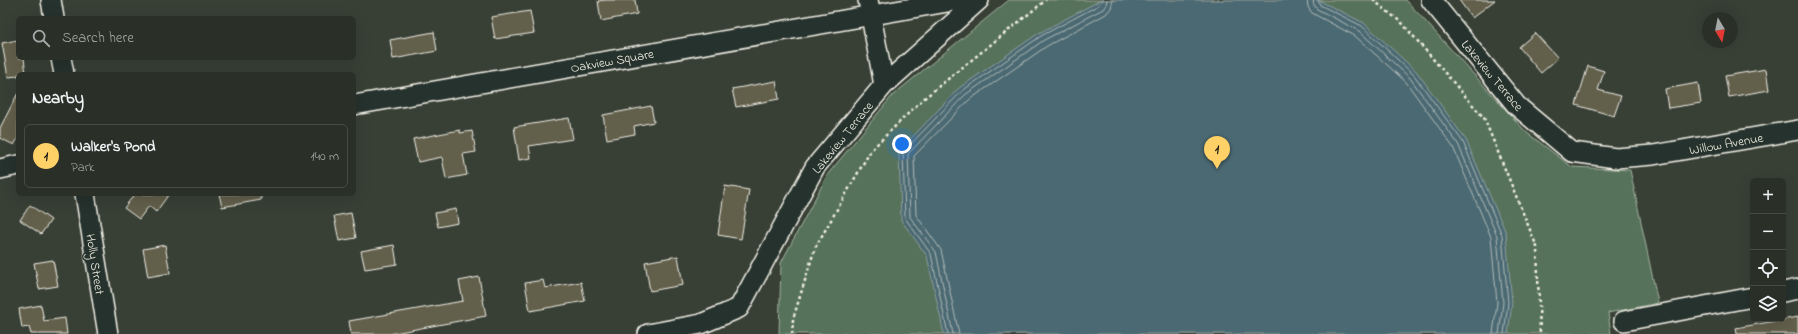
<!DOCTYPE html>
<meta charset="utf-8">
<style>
:root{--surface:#2a3028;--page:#323830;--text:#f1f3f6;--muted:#a5a9a8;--line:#464b45;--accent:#ffd166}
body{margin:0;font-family:"Indie Flower",sans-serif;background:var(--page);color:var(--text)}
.controls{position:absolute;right:12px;bottom:12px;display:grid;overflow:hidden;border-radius:6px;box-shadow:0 4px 16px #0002}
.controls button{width:36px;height:36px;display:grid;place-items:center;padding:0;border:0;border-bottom:1px solid var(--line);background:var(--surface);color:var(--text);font:20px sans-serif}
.compass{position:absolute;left:1702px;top:12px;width:36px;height:36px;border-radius:50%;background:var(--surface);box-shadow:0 4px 16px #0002;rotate:170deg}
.you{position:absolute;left:902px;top:144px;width:14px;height:14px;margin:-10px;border:3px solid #fff;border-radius:50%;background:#1a73e8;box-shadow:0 0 0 6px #1a73e833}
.badge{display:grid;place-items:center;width:26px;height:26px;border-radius:50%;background:var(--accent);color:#111;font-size:13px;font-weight:700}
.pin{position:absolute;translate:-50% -33px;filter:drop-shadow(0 1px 2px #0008)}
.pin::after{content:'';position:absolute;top:21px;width:14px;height:12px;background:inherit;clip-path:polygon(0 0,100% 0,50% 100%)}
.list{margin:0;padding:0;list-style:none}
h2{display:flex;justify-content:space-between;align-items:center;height:52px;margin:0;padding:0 16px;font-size:17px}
h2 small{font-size:13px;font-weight:400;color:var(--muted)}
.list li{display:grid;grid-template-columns:26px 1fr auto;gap:12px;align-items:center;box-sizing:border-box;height:64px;margin:0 8px 8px;padding:0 8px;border:1px solid var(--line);border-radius:6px}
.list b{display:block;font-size:15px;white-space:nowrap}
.list p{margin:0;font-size:13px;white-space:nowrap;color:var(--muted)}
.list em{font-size:13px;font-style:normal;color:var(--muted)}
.icon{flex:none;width:22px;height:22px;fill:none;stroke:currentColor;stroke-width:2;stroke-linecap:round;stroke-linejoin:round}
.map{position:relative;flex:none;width:1798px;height:334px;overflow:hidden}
.search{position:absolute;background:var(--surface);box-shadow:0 4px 16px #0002;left:16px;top:16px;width:340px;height:44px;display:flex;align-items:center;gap:10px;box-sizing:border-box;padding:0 14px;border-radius:6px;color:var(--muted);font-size:15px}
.panel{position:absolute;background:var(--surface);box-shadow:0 4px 16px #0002;left:16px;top:72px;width:340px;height:124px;border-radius:6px}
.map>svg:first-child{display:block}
</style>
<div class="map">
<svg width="1798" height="334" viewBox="0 0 1798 334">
<rect width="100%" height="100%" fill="#384036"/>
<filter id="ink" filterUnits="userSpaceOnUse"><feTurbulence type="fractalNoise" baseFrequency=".025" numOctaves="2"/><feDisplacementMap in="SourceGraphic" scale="8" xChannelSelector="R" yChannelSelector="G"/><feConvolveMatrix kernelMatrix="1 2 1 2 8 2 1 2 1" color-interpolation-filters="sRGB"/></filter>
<g filter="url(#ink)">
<!-- green -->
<path fill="#56725a" stroke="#a5b2a1" d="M1009,0h397l120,132 46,35 58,3 28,133 -50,10 3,21h-832l2,-71 47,-89 65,-79z"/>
<!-- water -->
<path fill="#4b6972" stroke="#8f9fa1" d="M1101,0h217l46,23 53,49 49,68 40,93 6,70 -4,31h-564l-17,-78 -26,-36 -2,-69 60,-63 80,-55z"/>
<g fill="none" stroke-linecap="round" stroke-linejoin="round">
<!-- shore -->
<path stroke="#b0bbb9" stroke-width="1" d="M1307,0l1,7 4,6 43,23 51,46 47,65 38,90 6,66 -4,31
M1313,0l1,5 3,4 42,22 51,47 48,66 39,92 6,67 -4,31
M1318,0l2,5 42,21 52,49 49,67 39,93 6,68 -4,31
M948,334l-17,-80 -26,-36 -2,-66 59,-61 79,-55 58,-31 3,-5
M953,334l-17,-82 -26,-35 -2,-63 57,-59 79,-55 59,-31 3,-4 1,-5
M959,334l-18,-84 -25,-35 -2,-59 55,-56 78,-54 59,-32 5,-6 2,-8"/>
</g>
<!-- building -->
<path fill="#625f4c" stroke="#f4f1e8" d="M606,0h29l2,14 -36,7 -3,-20z
M1459,0h36l-23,18z
M530,11l4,22 -39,6 -4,-22z
M434,32l3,19 -44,8 -3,-19z
M1535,33l23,25 -17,15 -22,-26z
M18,40v18h6l2,16h-8v2l-10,1 -6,-34z
M1588,66l16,5 -6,19 23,6 -7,20 -38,-11z
M1766,69l3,21 -40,7 -4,-21z
M776,81l3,18 -43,8 -4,-18z
M1698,83l3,20 -33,5 -3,-19z
M18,93v45l-4,7 -14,-7v-10z
M651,106l3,16 -20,4 1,8 -28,5 -4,-24z
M569,118l4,21 -44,7 2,12 -12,2 -5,-33z
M460,130v3l12,-2 4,21 -13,2 4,21 -21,4 -4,-22 -24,5 -5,-23z
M725,186l24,4 -8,49 -23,-4z
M133,194h36l-13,18 -7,-6 -10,13 -15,-11 10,-13z
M219,194h42v6l-39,7z
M30,205l21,15 -10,14 -21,-14z
M456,209l2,14 -20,4 -3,-14z
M351,213l5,25 -17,3 -5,-25z
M165,245l5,28 -22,4 -5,-28z
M394,245l3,19 -32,5 -4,-18z
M678,256l5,29 -33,6 -5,-29z
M53,260l5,26 -19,3 -5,-26z
M479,277l7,39 -97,18h-38l-2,-13 114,-20 -4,-20z
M543,280l2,8 36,-6 4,19 -55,10 -5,-28z
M41,305l3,16 21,-3 2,16h-36l-2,-7 -7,1 -3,-19z
M1798,317v17h-61l-1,-6z"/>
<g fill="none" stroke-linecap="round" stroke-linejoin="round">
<!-- minor casing -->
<g stroke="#f4f1e8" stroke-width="22">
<path id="minor" d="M51,0l3,18
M868,0l16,85
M1431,0l86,106 55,46 44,6 37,-3 145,-25
M61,58l3,16
M354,105l605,-105
M0,169l18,-4
M85,194l23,140
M1783,292l15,-3
M1624,321l129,-24
M648,334l53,-10 38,-16 76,-141 69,-82 95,-85"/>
</g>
<!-- path -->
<path stroke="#f4f1e8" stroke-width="2.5" stroke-dasharray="3 3" stroke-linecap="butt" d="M1373,0l29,23 82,95 53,129 3,87
M792,334l1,-15 22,-71 56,-98 51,-50 124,-100"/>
<!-- minor -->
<use href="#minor" stroke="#26332d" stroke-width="19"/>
</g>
</g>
<g text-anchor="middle" stroke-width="3" stroke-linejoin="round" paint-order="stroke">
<!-- street labels -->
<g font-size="13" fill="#f4f1e8" stroke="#26332d">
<text transform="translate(612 60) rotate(-10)" y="5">Oakview Square</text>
<text transform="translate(1493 75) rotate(50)" y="5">Lakeview Terrace</text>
<text transform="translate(842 137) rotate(-51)" y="5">Lakeview Terrace</text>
<text transform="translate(1726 143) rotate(-10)" y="5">Willow Avenue</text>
<text transform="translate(96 264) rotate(81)" y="5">Holly Street</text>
</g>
</g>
</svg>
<div class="controls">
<button>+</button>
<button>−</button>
<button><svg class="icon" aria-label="locate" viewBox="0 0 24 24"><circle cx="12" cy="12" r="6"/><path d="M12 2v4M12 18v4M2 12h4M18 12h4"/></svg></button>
<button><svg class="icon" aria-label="layers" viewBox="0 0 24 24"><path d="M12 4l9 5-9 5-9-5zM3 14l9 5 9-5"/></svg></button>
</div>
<svg class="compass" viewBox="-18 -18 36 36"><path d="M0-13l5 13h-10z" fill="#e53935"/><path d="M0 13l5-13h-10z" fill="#a5a9a8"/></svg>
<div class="you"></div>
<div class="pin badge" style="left:1217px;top:169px">1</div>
<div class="search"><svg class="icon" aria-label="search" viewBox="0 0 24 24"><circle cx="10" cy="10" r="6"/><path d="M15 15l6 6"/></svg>Search here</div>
<section class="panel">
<h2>Nearby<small></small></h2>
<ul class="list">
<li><span class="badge">1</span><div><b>Walker's Pond</b><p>Park</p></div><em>140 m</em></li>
</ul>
</section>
</div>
